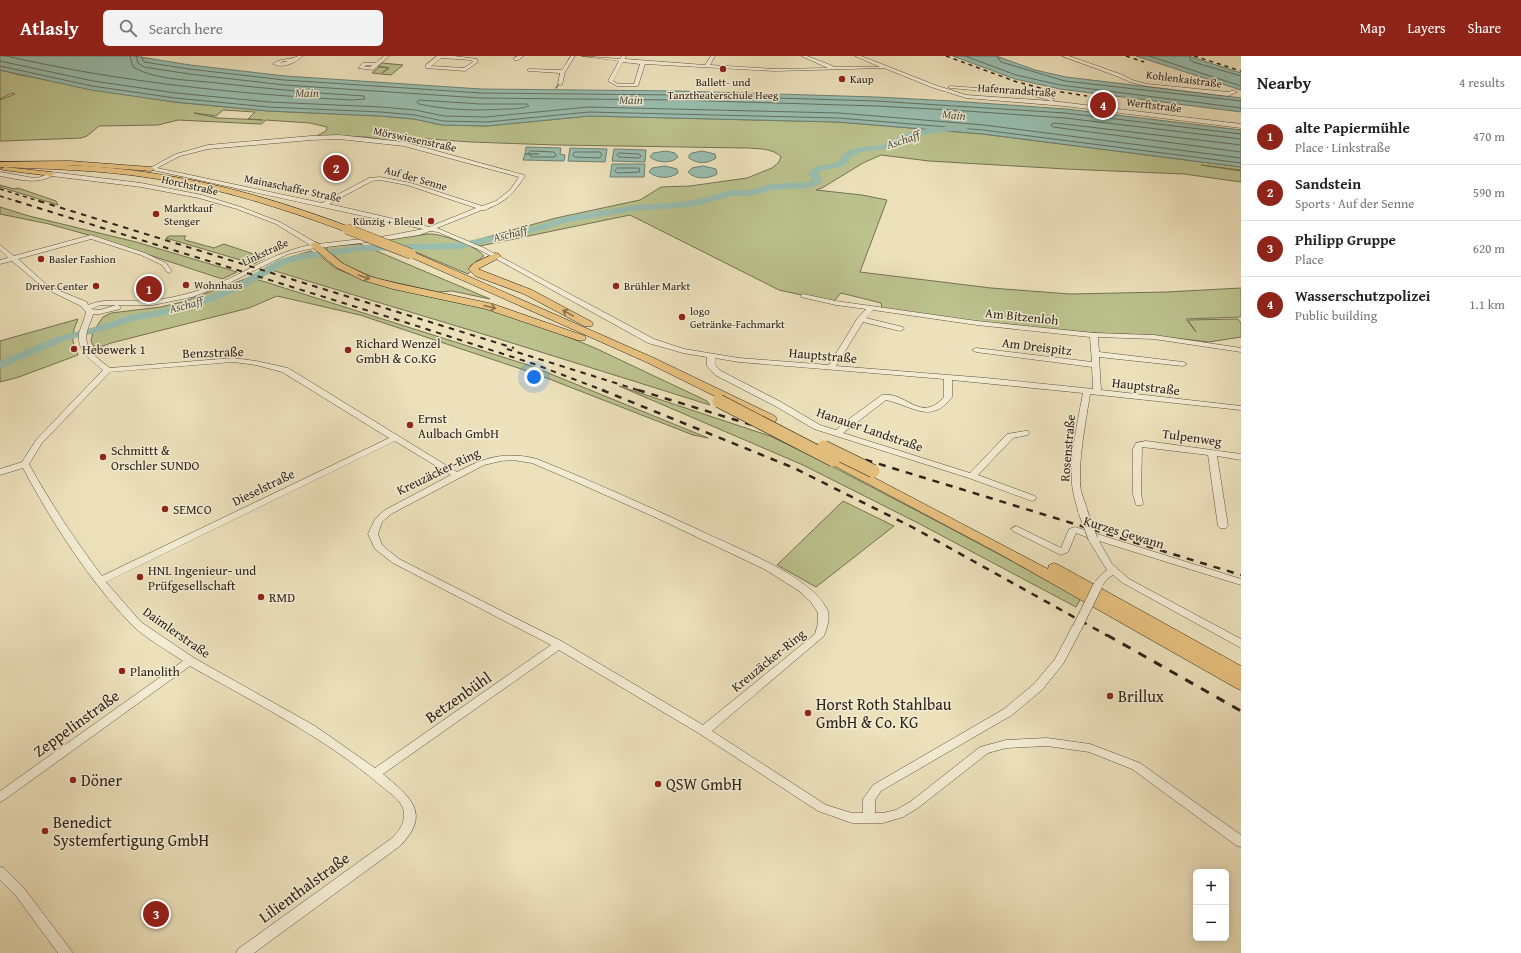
<!DOCTYPE html>
<meta charset="utf-8">
<style>
:root{--surface:#fff;--page:#f2f2f2;--text:#222;--muted:#767676;--line:#e0e0e0;--accent:#8f2418}
body{margin:0;font-family:"Gentium Book Plus",serif;background:var(--page);color:var(--text)}
.controls{position:absolute;right:12px;bottom:12px;display:grid;overflow:hidden;border-radius:6px;box-shadow:0 2px 10px #0003}
.controls button{width:36px;height:36px;display:grid;place-items:center;padding:0;border:0;border-bottom:1px solid var(--line);background:var(--surface);color:var(--text);font:20px sans-serif}
.you{position:absolute;left:534px;top:321px;width:14px;height:14px;margin:-10px;border:3px solid #fff;border-radius:50%;background:#1a73e8;box-shadow:0 0 0 6px #1a73e833}
.badge{display:grid;place-items:center;width:26px;height:26px;border-radius:50%;background:var(--accent);color:#fff;font-size:13px;font-weight:700}
.pin{position:absolute;translate:-50% -50%;border:2px solid #fff;box-shadow:0 1px 4px #0006}
.list{margin:0;padding:0;list-style:none}
h2{display:flex;justify-content:space-between;align-items:center;height:52px;margin:0;padding:0 16px;font-size:17px}
h2 small{font-size:13px;font-weight:400;color:var(--muted)}
.list li{display:grid;grid-template-columns:26px 1fr auto;gap:12px;align-items:center;box-sizing:border-box;height:56px;padding:0 16px;border-top:1px solid var(--line)}
.list b{display:block;font-size:15px;white-space:nowrap}
.list p{margin:0;font-size:13px;white-space:nowrap;color:var(--muted)}
.list em{font-size:13px;font-style:normal;color:var(--muted)}
.icon{flex:none;width:22px;height:22px;fill:none;stroke:currentColor;stroke-width:2;stroke-linecap:round;stroke-linejoin:round}
.map{position:relative;flex:none;width:1241px;height:897px;overflow:hidden}
header{display:flex;align-items:center;gap:24px;box-sizing:border-box;height:56px;padding:0 20px;background:var(--accent);color:#fff}
header strong{font-size:19px}
nav{display:flex;gap:22px;margin-inline-start:auto;font-size:14px}
.search{width:280px;height:36px;background:var(--page);display:flex;align-items:center;gap:10px;box-sizing:border-box;padding:0 14px;border-radius:6px;color:var(--muted);font-size:15px}
main{display:flex}
aside{flex:1;background:var(--surface)}
.map>svg:first-child{display:block}
</style>
<header>
<strong>Atlasly</strong>
<div class="search"><svg class="icon" aria-label="search" viewBox="0 0 24 24"><circle cx="10" cy="10" r="6"/><path d="M15 15l6 6"/></svg>Search here</div>
<nav><a>Map</a><a>Layers</a><a>Share</a></nav>
</header>
<main>
<div class="map">
<svg width="1241" height="897" viewBox="0 0 1241 897">
<rect width="100%" height="100%" fill="#ece1bb"/>
<filter id="stains"><feTurbulence type="fractalNoise" baseFrequency=".005" numOctaves="4"/><feColorMatrix values="0 0 0 0 .2 0 0 0 0 .09 0 0 0 0 .02 0 0 0 .5 -.17"/></filter>
<radialGradient id="worn" r=".72"><stop offset=".6" stop-color="#630" stop-opacity="0"/><stop offset="1" stop-color="#630" stop-opacity=".3"/></radialGradient>
<!-- green -->
<path fill="#bbc28d" stroke="#747253" fill-rule="evenodd" d="M382,7l21,2 -12,10 -19,-2 7,-6 9,1 -6,5 7,-5 -11,-2z
M0,14l20,5 154,27 94,9 112,5 34,3 28,6 45,1 102,-10 249,6 145,12 258,33v3l-40,-5 40,6v11l-57,-8 -118,-5 -137,-8 -48,-6 -18,8 -41,25 -6,2 46,5 25,5 -27,72 131,16 79,6 96,-2 75,-4v29l-55,2 10,13 -8,-12 50,-1 3,4v14l-32,5 -61,-7 -55,-2 -117,-11 -94,-14 -1,-5 -40,-10 -8,9 -54,-12 -149,-75 -150,31 -7,-5 83,-23 84,-18 21,-13 29,-1 57,-8 25,-10 7,-6 2,-5c-8,-9 -22,-8 -34,-9l-192,-3 -84,-3 -56,-4 -9,6 -39,-7 -50,-1 9,-5 1,-4 -17,-4 -44,-3 -5,4 -83,-4 -20,5 -59,1 -12,10 -6,2 -77,3h-4v-41l15,-6 -3,-1 -12,6zM223,54l32,2 -7,7 15,1 -45,-2 -24,-5 22,3z
M0,129l14,4 4,-1 38,13 2,4 -58,-18z
M0,151l29,9 107,26 101,30 -15,7 -130,-43 -43,-12 -49,-10z
M428,178c12,-1 49,12 56,22l-14,10 1,5 -3,3 -81,-34z
M169,180h17l-2,2 1,2 29,8 10,-4 41,14 -11,6 -88,-26z
M360,188l130,55 -38,-8 -14,1 -63,-14 -30,-13 -19,-16 3,-3z
M311,195l9,5 17,13 31,12 104,23 77,25 46,19 112,53 3,4 -214,-67 -231,-70 19,-9z
M248,222l11,2 272,86 177,72 -15,-3 -154,-60 -179,-60 -83,-19 -28,12 -138,35 -16,6 -4,-8 2,-9 10,-15 8,-4 50,-6 21,-5z
M78,263c-7,16 -7,21 0,36l-59,22 -19,5v-41z
M619,330l151,50 46,22 130,68 135,72 -5,9 -160,-85 -113,-57z
M843,445l51,25 -78,61 -39,-22z"/>
<!-- water -->
<path fill="#99beb0" stroke="#6e8074" d="M0,0h134l56,9 95,11 196,13 196,2 199,6 76,4 114,8 175,21v37l-258,-33 -145,-12 -249,-6 -102,10 -45,-1 -28,-6 -34,-3 -112,-5 -94,-9 -83,-12 -91,-20z
M953,0h43l39,14 31,7 175,21v14l-181,-23 -45,-10z
M1136,0h52l53,17v17z
M526,91l35,1 -1,6 5,1 -1,6 -41,-1 2,-6h14h-14z
M570,92l37,1 -2,13 -37,-1z
M614,93l32,1 -1,12 -33,-1z
M666,95l9,2 3,4c-6,7 -21,6 -28,0l3,-4z
M702,95l13,3 1,4c-8,6 -19,6 -27,0v-3l3,-2z
M612,108h33l-1,13h-34z
M665,110l12,3 1,4c-8,6 -21,6 -29,-1l3,-4z
M703,110l13,3 1,5c-8,5 -22,6 -29,-2l4,-4z"/>
<g fill="none" stroke-linecap="round" stroke-linejoin="round">
<!-- shore -->
<path stroke="#647064" stroke-width="1" d="M6,0c114,26 229,38 346,44l13,-1 -1,-3c-52,-3 -104,-8 -156,-14 -23,-2 -55,-3 -75,-15l-3,-11
M136,0l2,7 6,4 45,7 95,11 197,13 195,2 200,6 76,4 113,8 176,21
M141,0l3,6 45,7 95,11 197,13 195,2 200,6 189,12 176,21
M965,0l51,19 44,10 181,23
M997,0l4,6 64,19 176,20
M1149,0l92,30
M1190,0v4l3,2 48,14
M0,5l93,20 83,12 93,9 112,5 34,3 29,6 42,1 102,-10 251,6 145,12 257,33
M0,10l92,20 83,12 93,9 113,5 34,3 28,6 44,1 102,-10 250,6 144,12 258,33
M419,44l61,4h47l2,2c-8,3 -17,3 -25,3 -29,2 -57,1 -85,-5l-2,-2z
M1241,89l-177,-21 -11,-1 -2,2 2,2 188,25
M531,95l23,1 2,3 -1,2h-24l-2,-4z
M575,96h25l2,3 -2,3 -25,-1 -2,-2z
M619,97l20,1 2,2 -2,2 -20,-1 -2,-2z
M618,112h21l1,4 -23,1 -2,-2z"/>
<!-- stream -->
<path stroke="#6e8074" stroke-width="1.5" d="M556,32l2,-3"/>
<!-- river -->
<path fill="#99beb0" fill-rule="evenodd" d="M964,68l3,1 1,2 -1,2 -52,7 -29,13 -25,3 -9,4 -8,10 -23,5 -3,3 4,6 -4,5 -10,3 -36,2 -22,6h-19l-27,8 -22,4 -48,3 -65,11 -35,10 -75,17 -97,2 -61,9 -15,4 -44,25 -31,13 -50,14 -24,4 -31,10 -42,11 -64,28v-8l56,-24 42,-11 33,-11 29,-5 43,-12 31,-13 44,-25 22,-6 62,-9 97,-2 73,-16 36,-11 66,-11 48,-3 20,-4 28,-8h20l21,-6 36,-2 5,-2 -4,-7 7,-6 23,-5 8,-10 10,-4 25,-3 32,-14z"/>
<!-- minor casing -->
<g stroke="#5e5242" stroke-width="1">
<path id="minor" d="M298,0h5c-8,7 -20,13 -30,8 9,-7 16,-3 25,-8zM283,5h5l-8,2z
M384,0h5l-16,14 -15,-2 5,-5h13zM366,9h6l-2,2h-6z
M437,0h17l23,3 1,3 -13,9 -39,-3v-3zM441,2l30,2 2,2 -9,6 -33,-2z
M518,0h6l-6,4h-4v-2z
M571,0h4l-10,16 -3,13 -4,-1 2,-11 -31,-2 -2,-1 2,-1 33,1z
M582,0l38,3 2,-3h4l-1,3 80,6 6,-9h4l-5,9 65,4 53,-1 -27,-12h6l26,10v1h47l-25,-11h6l74,29 31,10 86,6 -21,-6 -81,-7 -2,-1 2,-1 81,6 23,7 1,1 -3,1 189,23v4l-177,-22 -98,-8 -35,-11 -47,-19 -109,3 -130,-7 -7,22h-21l-9,-5 11,-20zM623,6l17,2 -6,20h-16l-5,-3z
M1062,0h7l54,19 9,5 15,4 81,8 6,-2 3,2 -9,4 -81,-10 -17,-4 -11,-5z
M339,79l65,7 120,33 1,1c-12,18 -18,25 -38,33l-1,1h-4l-45,18 47,20 170,91 30,10 55,9 90,7 28,-46 9,-10 -30,-4 -35,-8 -1,-1 3,-2 33,7 141,20 117,12 60,2 87,13v4l-87,-13 -56,-2 1,15 84,10 4,2 -4,2 -84,-9 2,33 140,16v4l-151,-16c-4,27 -13,70 -9,97 2,7 5,14 7,21l-5,3 -5,-3c-1,-7 -4,-14 -5,-21 -5,-27 5,-71 10,-98l-131,-13v17c-21,28 -39,9 -66,3l-43,33 127,40 37,-39 18,-3h3l1,2 -1,2 -15,3 -35,37 57,21 1,2 -1,2 -3,1 -63,-23 -155,-49 -39,-23 -60,-31 -8,-9v-9l-24,-4 -35,-10 -168,-93 -42,-18 -8,-1 -11,4 -32,5 -78,9 -21,5 -59,29 -37,14 -39,8h-35l3,2 -1,2 -20,5h-7c-1,6 -5,12 -6,18 -4,17 11,27 23,36l123,-10 23,3 32,7 169,104c28,-15 49,-21 80,-13 55,22 108,46 162,71 34,17 111,45 128,79 4,8 0,19 -3,27l-112,95 114,74 26,8h11v-14l10,-14 131,-76 30,-25 21,-25 18,-34h8l1,3 -19,36 -21,26 -30,25 -131,76 -6,9v13h8l13,-3 14,-8 70,-55 26,-7 41,-2 43,6 50,19 101,72v12l-4,-1 -105,-77 -43,-17 -42,-6 -41,2 -18,5 -70,55 -15,9 -20,6h-31l-34,-12 -118,-77 -141,-84 -176,124c27,23 49,39 17,72l-146,107h-18l2,-4 154,-111c8,-8 16,-19 10,-32 -4,-8 -15,-15 -22,-21 -56,-48 -125,-82 -190,-119l-186,134 -4,2v-11l183,-130c-15,-10 -39,-24 -50,-35 -43,-44 -82,-105 -110,-158l-23,7v-6l22,-7 14,-22 67,-70c-11,-9 -27,-20 -24,-37 2,-7 6,-14 7,-21l-5,-6 -37,-18 -32,-27 -12,3v-4l8,-2 -8,-8v-5l14,11 77,-21 54,18 21,10 6,8 -3,2 -2,-1 -5,-7 -21,-10 -50,-16 -73,20 30,27 39,16 1,3c21,-9 45,-1 67,-5 25,-3 48,-10 71,-20 28,-13 54,-29 84,-35l-34,-21 -39,-15 -38,-11 -58,-11 -89,-11c-17,9 -34,3 -52,0v-4l34,6 7,-1 10,-5 90,11 61,12 39,12 39,15 38,22 69,-8 36,-7 -275,-60 28,-15 32,-9 103,-9zM339,83l65,7 115,31 -9,13 -14,11 -14,5 -71,-23 -31,-6 -11,1 -47,25 -165,-35 23,-12 28,-7 103,-9zM380,124l27,5 69,23 -47,19 -100,-23 43,-23zM100,249h16l-16,5 -9,-1zM873,254l104,15 113,12 2,25 -116,-14 -4,2 4,2 116,15 1,22 -107,-11 -150,-12 27,-44 37,9 4,-2 -1,-2 -37,-9zM715,302l24,4 205,17v18c-24,27 -37,-6 -62,-2l-40,29 -6,6 -16,-5 -39,-23 -60,-31 -6,-6zM233,306l23,3 26,7 107,66 -287,138c-27,-36 -51,-72 -73,-112l13,-21 68,-71zM395,385l56,34 -66,35 -10,9 -7,15 7,15 18,14 158,82 -176,123 -60,-42 -121,-68 -53,-36 -35,-40zM513,404l19,3 42,18 85,38 107,51 33,21 12,11 7,11v10l-3,11 -112,91 -140,-83 -164,-83 -17,-14 -4,-11 4,-12 9,-8 93,-49 17,-4z
M1146,385l95,13v6l-24,-4 11,70 -2,2h-6l-2,-2 -10,-71 -66,-8 -1,47 2,9 -1,2h-6l-3,-11v-45l3,-6z
M1016,470l45,22 8,-19 6,-2 166,52v6l-142,-44 13,23 17,15 112,60v9l-118,-65 -10,-8 -5,3 -7,9h-6l-2,-2c4,-6 8,-11 14,-15l-19,-31 1,-1 -13,-5 -8,19 -7,3 -48,-24 -2,-2z
M0,811l4,1 20,20 49,65h-15l-42,-57 -16,-16z"/>
</g>
<!-- major casing -->
<g stroke="#2e2319" stroke-width="1">
<path id="major" d="M70,105l81,6 4,2 -4,2 -81,-6 -70,1v-4z
M5,111l46,5 4,2 -4,2 -48,-6 -2,-1z"/>
</g>
<!-- highway casing -->
<g stroke="#2e2319" stroke-width="1">
<path id="highway" d="M0,107c50,1 101,2 151,10 69,10 135,30 199,54l2,2 -5,3 -3,-1c-63,-23 -127,-44 -193,-53 -50,-8 -101,-9 -151,-11z
M315,186l3,1 24,20 26,13 27,7 98,21 92,32 1,2 -1,2h-8l-91,-31 -93,-20 -31,-9 -26,-13 -24,-20 -2,-2z
M411,195l243,107 121,58 2,3 -2,3h-8l-121,-60 -238,-106 -2,-2z
M496,197l3,1 2,2 -2,2 -21,11 54,21 60,32 1,2 -1,2h-8l-60,-32 -49,-18 -7,-7 6,-6z
M833,400l215,113 1,-4 5,-2 5,2 182,101v24l-5,-2 -236,-134 -171,-91 -2,-3 2,-3z"/>
</g>
<!-- minor -->
<use href="#minor" fill="#f3ecd3" fill-rule="evenodd"/>
<!-- major -->
<use href="#major" fill="#e6c07e" fill-rule="evenodd"/>
<!-- highway -->
<use href="#highway" fill="#e6c07e" fill-rule="evenodd"/>
<!-- rail-far3 -->
<path stroke="#2e2319" stroke-width="1.5" stroke-dasharray="4 4" stroke-linecap="butt" d="M946,0l71,26 32,8 38,6
M1126,0l18,6
M1194,0l47,15
M0,133l42,13
M0,140l19,6"/>
<!-- rail-far2 -->
<path stroke="#2e2319" stroke-width="2" stroke-dasharray="5.5 5.5" stroke-linecap="butt" d="M16,145l398,124 120,39 71,27
M39,145l475,147
M507,293l134,42"/>
<!-- rail-far1 -->
<path stroke="#2e2319" stroke-width="2.5" stroke-dasharray="7 7" stroke-linecap="butt" d="M602,334l192,78 118,59 196,109
M638,334l603,185"/>
<!-- rail -->
<path stroke="#2e2319" stroke-width="3" stroke-dasharray="9 9" stroke-linecap="butt" d="M1107,579l134,76"/>
<!-- minor-bridge casing -->
<g stroke="#5e5242" stroke-width="10" stroke-linecap="butt">
<path id="minor-bridge" d="M1083,456l10,27
M1077,572l21,-43"/>
</g>
<!-- highway-bridge-far1 casing -->
<g stroke="#2e2319" stroke-width="11" stroke-linecap="butt">
<path id="highway-bridge-far1" d="M347,173l64,25"/>
</g>
<!-- highway-bridge casing -->
<g stroke="#2e2319" stroke-width="14" stroke-linecap="butt">
<path id="highway-bridge" d="M719,345l114,59
M824,391l49,24"/>
</g>
<!-- minor-bridge -->
<use href="#minor-bridge" stroke="#f3ecd3" stroke-width="9"/>
<!-- highway-bridge-far1 -->
<use href="#highway-bridge-far1" stroke="#e6c07e" stroke-width="10"/>
<!-- highway-bridge -->
<use href="#highway-bridge" stroke="#e6c07e" stroke-width="13"/>
</g>
<!-- one-way arrows -->
<defs><path id="oneway-shaft" d="M-6 0H5M1.5-3L5.5 0L1.5 3" fill="none" stroke-width="1.6" stroke-linecap="round" stroke-linejoin="round"/></defs>
<g stroke="#8a724c">
<use href="#oneway-shaft" transform="translate(364 221) rotate(19)"/>
<use href="#oneway-shaft" transform="translate(490 251) rotate(15)"/>
<use href="#oneway-shaft" transform="translate(568 257) rotate(-151)"/>
</g>
<!-- markers -->
<g fill="#8f2418" stroke="#f3ecd3" stroke-width="1.5">
<circle cx="723" cy="13" r="4"/>
<circle cx="842" cy="23" r="4"/>
<circle cx="156" cy="158" r="4"/>
<circle cx="431" cy="165" r="4"/>
<circle cx="41" cy="203" r="4"/>
<circle cx="186" cy="229" r="4"/>
<circle cx="96" cy="230" r="4"/>
<circle cx="616" cy="230" r="4"/>
<circle cx="682" cy="261" r="4"/>
<circle cx="74" cy="293" r="4"/>
<circle cx="348" cy="294" r="4"/>
<circle cx="410" cy="369" r="4"/>
<circle cx="103" cy="401" r="4"/>
<circle cx="165" cy="453" r="4"/>
<circle cx="140" cy="521" r="4"/>
<circle cx="261" cy="541" r="4"/>
<circle cx="122" cy="615" r="4"/>
<circle cx="1110" cy="640" r="4"/>
<circle cx="808" cy="657" r="4"/>
<circle cx="73" cy="724" r="4"/>
<circle cx="658" cy="728" r="4"/>
<circle cx="45" cy="775" r="4"/>
</g>
<g text-anchor="middle" stroke-width="3" stroke-linejoin="round" paint-order="stroke">
<!-- far-poi labels -->
<g font-size="11" fill="#2e2319" stroke="#f3ecd3" text-anchor="start">
<text x="850" y="27">Kaup</text>
<text x="723" y="30" text-anchor="middle">Ballett- und<tspan x="723" dy="13">Tanztheaterschule Heeg</tspan></text>
<text x="164" y="156">Marktkauf<tspan x="164" dy="13">Stenger</tspan></text>
<text x="423" y="169" text-anchor="end">Künzig + Bleuel</text>
<text x="49" y="207">Basler Fashion</text>
<text x="194" y="233">Wohnhaus</text>
<text x="88" y="234" text-anchor="end">Driver Center</text>
<text x="624" y="234">Brühler Markt</text>
<text x="690" y="259">logo<tspan x="690" dy="13">Getränke-Fachmarkt</tspan></text>
</g>
<!-- far-street labels -->
<g font-size="11" fill="#2e2319" stroke="#f3ecd3">
<text transform="translate(1184 23) rotate(7)" y="4">Kohlenkaistraße</text>
<text transform="translate(1017 34) rotate(4)" y="4">Hafenrandstraße</text>
<text transform="translate(1154 49) rotate(7)" y="4">Werftstraße</text>
<text transform="translate(415 83) rotate(12)" y="4">Mörswiesenstraße</text>
<text transform="translate(416 122) rotate(16)" y="4">Auf der Senne</text>
<text transform="translate(190 129) rotate(13)" y="4">Horchstraße</text>
<text transform="translate(293 132) rotate(12)" y="4">Mainaschaffer Straße</text>
<text transform="translate(265 196) rotate(-25)" y="4">Linkstraße</text>
</g>
<!-- far-water labels -->
<g font-size="12" font-style="italic" fill="#4e5246" stroke="#f3ecd3">
<text transform="translate(307 37) rotate(1)" y="4">Main</text>
<text transform="translate(631 44) rotate(1)" y="4">Main</text>
<text transform="translate(954 59) rotate(6)" y="4">Main</text>
<text transform="translate(903 84) rotate(-19)" y="4">Aschaff</text>
<text transform="translate(510 178) rotate(-14)" y="4">Aschaff</text>
<text transform="translate(186 249) rotate(-15)" y="4">Aschaff</text>
</g>
<!-- street labels -->
<g font-size="13" fill="#2e2319" stroke="#f3ecd3">
<text transform="translate(1022 260) rotate(6)" y="5">Am Bitzenloh</text>
<text transform="translate(1037 290) rotate(7)" y="5">Am Dreispitz</text>
<text transform="translate(213 296) rotate(-2)" y="5">Benzstraße</text>
<text transform="translate(823 299) rotate(5)" y="5">Hauptstraße</text>
<text transform="translate(1146 330) rotate(7)" y="5">Hauptstraße</text>
<text transform="translate(870 373) rotate(19)" y="5">Hanauer Landstraße</text>
<text transform="translate(1192 381) rotate(8)" y="5">Tulpenweg</text>
<text transform="translate(1067 392) rotate(-85)" y="5">Rosenstraße</text>
<text transform="translate(438 415) rotate(-26)" y="5">Kreuzäcker-Ring</text>
<text transform="translate(263 431) rotate(-26)" y="5">Dieselstraße</text>
<text transform="translate(1124 476) rotate(17)" y="5">Kurzes Gewann</text>
<text transform="translate(177 576) rotate(35)" y="5">Daimlerstraße</text>
<text transform="translate(768 604) rotate(-39)" y="5">Kreuzäcker-Ring</text>
</g>
<!-- poi labels -->
<g font-size="13" fill="#2e2319" stroke="#f3ecd3" text-anchor="start">
<text x="356" y="292">Richard Wenzel<tspan x="356" dy="15">GmbH &amp; Co.KG</tspan></text>
<text x="82" y="298">Hebewerk 1</text>
<text x="418" y="367">Ernst<tspan x="418" dy="15">Aulbach GmbH</tspan></text>
<text x="111" y="399">Schmittt &amp;<tspan x="111" dy="15">Orschler SUNDO</tspan></text>
<text x="173" y="458">SEMCO</text>
<text x="148" y="519">HNL Ingenieur- und<tspan x="148" dy="15">Prüfgesellschaft</tspan></text>
<text x="269" y="546">RMD</text>
<text x="130" y="620">Planolith</text>
</g>
<!-- near-poi labels -->
<g font-size="16" fill="#2e2319" stroke="#f3ecd3" text-anchor="start">
<text x="1118" y="646">Brillux</text>
<text x="816" y="654">Horst Roth Stahlbau<tspan x="816" dy="18">GmbH &amp; Co. KG</tspan></text>
<text x="81" y="730">Döner</text>
<text x="666" y="734">QSW GmbH</text>
<text x="53" y="772">Benedict<tspan x="53" dy="18">Systemfertigung GmbH</tspan></text>
</g>
<!-- near-street labels -->
<g font-size="16" fill="#2e2319" stroke="#f3ecd3">
<text transform="translate(458 641) rotate(-35)" y="6">Betzenbühl</text>
<text transform="translate(76 667) rotate(-36)" y="6">Zeppelinstraße</text>
<text transform="translate(304 831) rotate(-36)" y="6">Lilienthalstraße</text>
</g>
</g>
<rect width="100%" height="100%" filter="url(#stains)"/>
<rect width="100%" height="100%" fill="url(#worn)"/>
</svg>
<div class="controls">
<button>+</button>
<button>−</button>
</div>
<div class="you"></div>
<div class="pin badge" style="left:149px;top:233px">1</div>
<div class="pin badge" style="left:336px;top:112px">2</div>
<div class="pin badge" style="left:156px;top:858px">3</div>
<div class="pin badge" style="left:1103px;top:49px">4</div>
</div>
<aside>
<h2>Nearby<small>4 results</small></h2>
<ul class="list">
<li><span class="badge">1</span><div><b>alte Papiermühle</b><p>Place · Linkstraße</p></div><em>470 m</em></li>
<li><span class="badge">2</span><div><b>Sandstein</b><p>Sports · Auf der Senne</p></div><em>590 m</em></li>
<li><span class="badge">3</span><div><b>Philipp Gruppe</b><p>Place</p></div><em>620 m</em></li>
<li><span class="badge">4</span><div><b>Wasserschutzpolizei</b><p>Public building</p></div><em>1.1 km</em></li>
</ul>
</aside>
</main>
